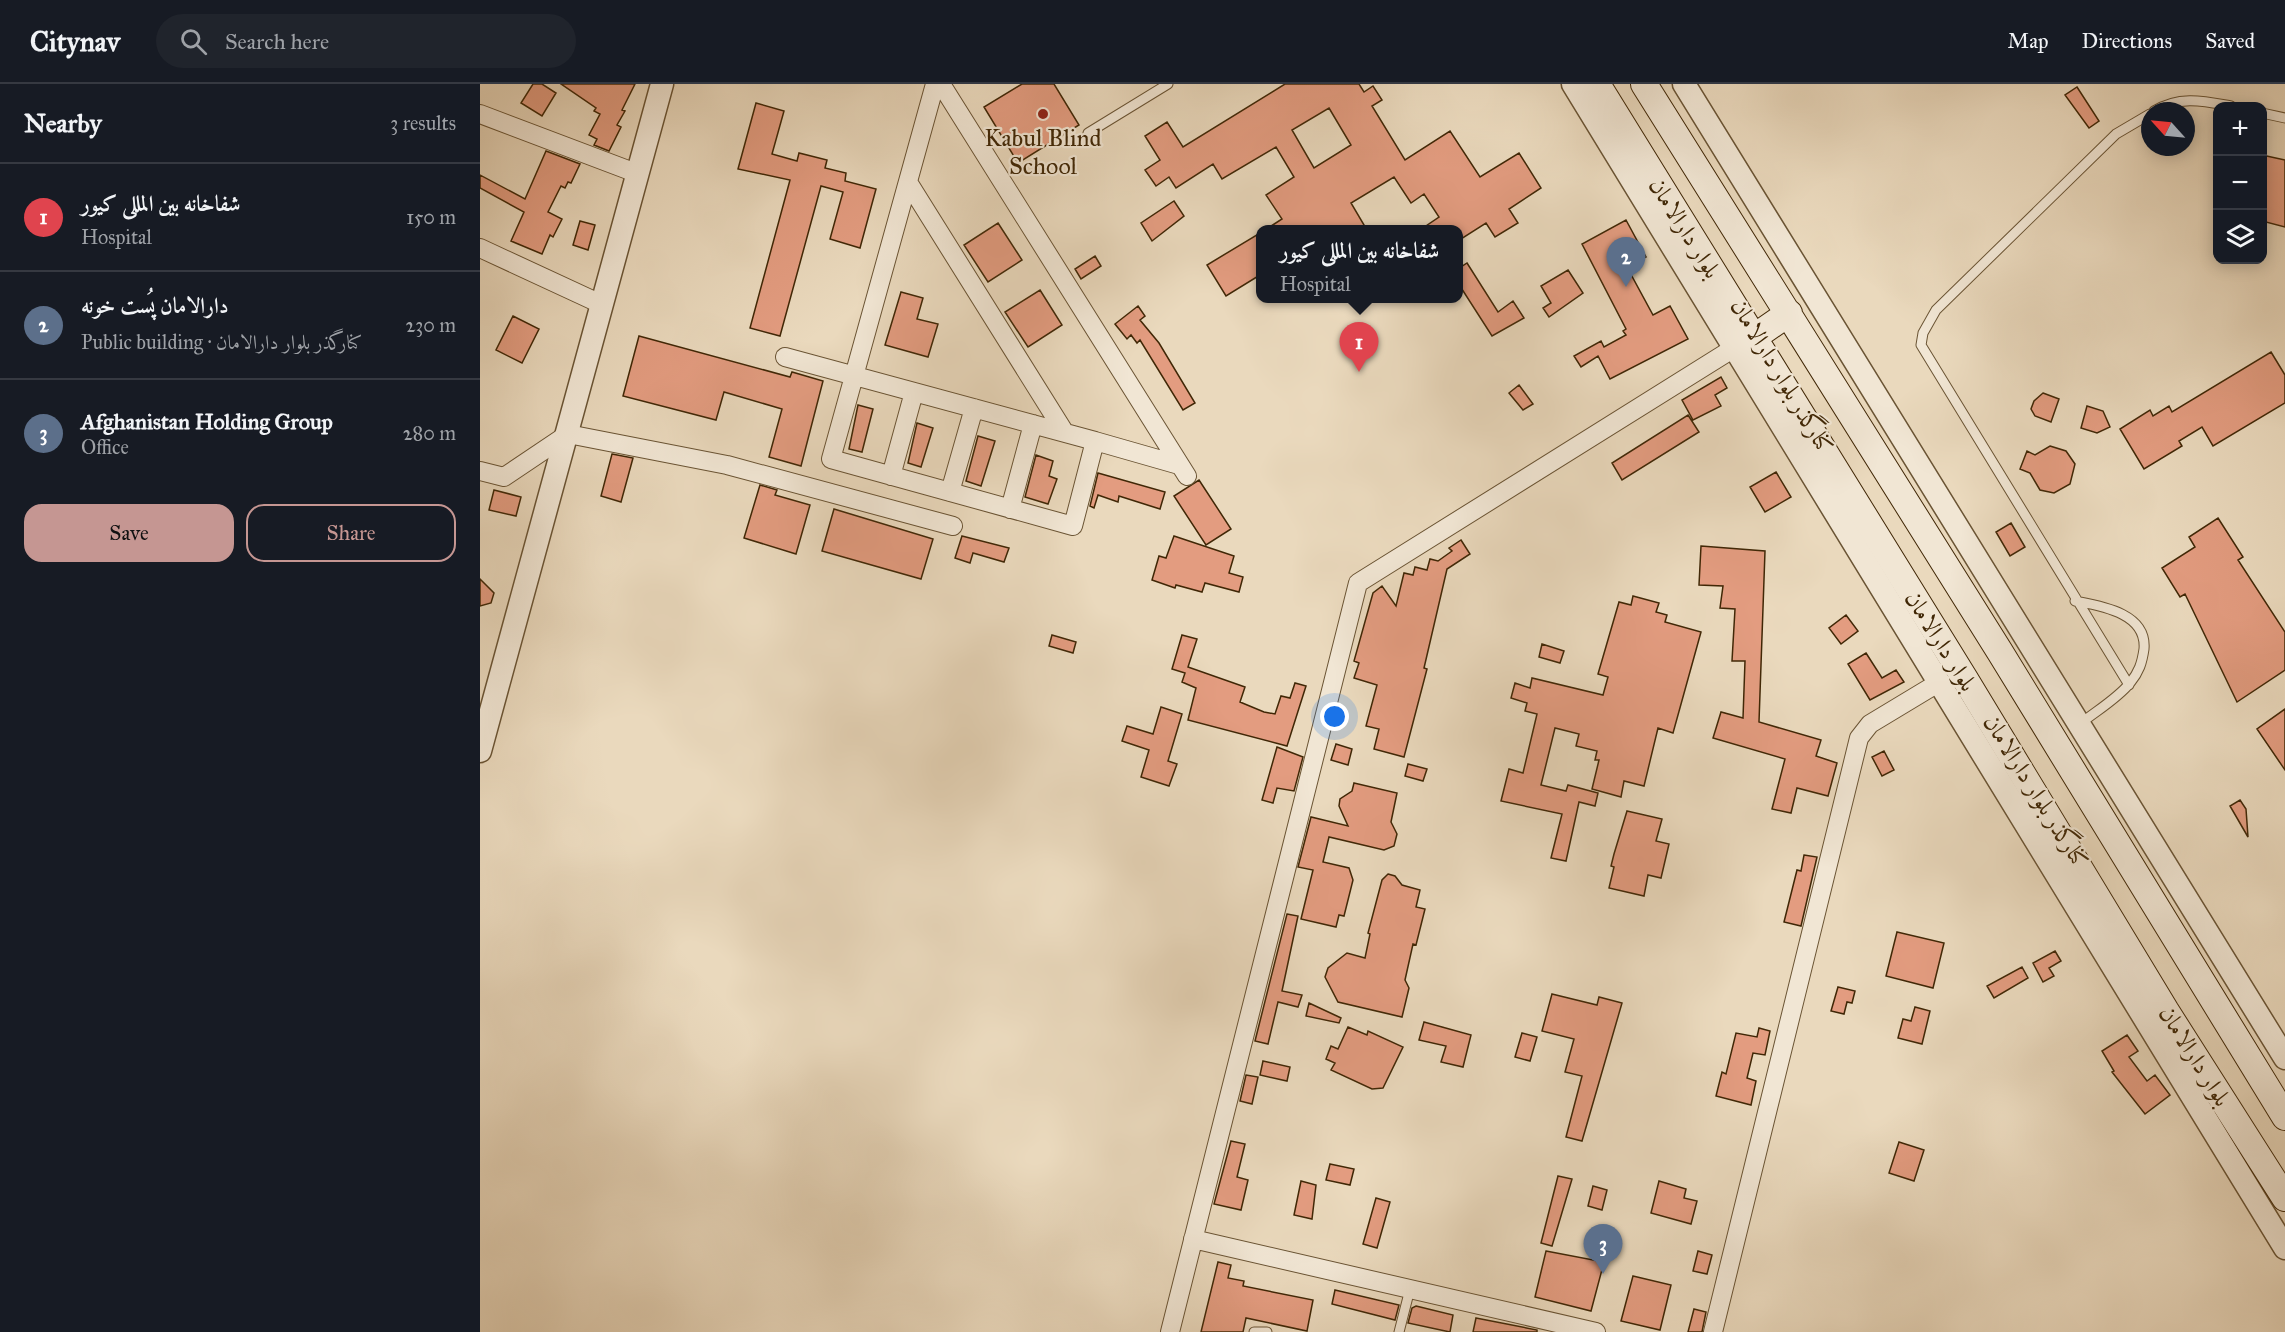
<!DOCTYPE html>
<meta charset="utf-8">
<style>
:root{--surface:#171b24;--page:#20242c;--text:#f1f3f6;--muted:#9ea1a6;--line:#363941;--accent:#c59692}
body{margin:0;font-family:"IM FELL Great Primer",Amiri,serif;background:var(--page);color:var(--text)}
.controls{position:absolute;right:18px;top:18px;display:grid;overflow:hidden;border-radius:12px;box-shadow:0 3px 15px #0003}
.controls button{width:54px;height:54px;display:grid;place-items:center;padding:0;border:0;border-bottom:2px solid var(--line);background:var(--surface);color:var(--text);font:30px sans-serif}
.compass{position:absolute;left:1661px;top:18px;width:54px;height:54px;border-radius:50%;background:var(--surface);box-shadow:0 3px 15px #0003;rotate:297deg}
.you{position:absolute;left:855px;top:633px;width:21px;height:21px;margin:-15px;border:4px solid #fff;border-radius:50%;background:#1a73e8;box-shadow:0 0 0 9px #1a73e833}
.badge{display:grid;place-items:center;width:39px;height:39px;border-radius:50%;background:var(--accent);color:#fff;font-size:20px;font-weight:700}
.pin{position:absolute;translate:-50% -50px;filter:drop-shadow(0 2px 3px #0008)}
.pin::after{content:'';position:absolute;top:32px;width:21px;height:18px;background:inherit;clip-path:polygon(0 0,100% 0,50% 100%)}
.popup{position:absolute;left:776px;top:141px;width:207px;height:78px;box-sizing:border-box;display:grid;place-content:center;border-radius:12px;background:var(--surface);filter:drop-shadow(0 2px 4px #0005);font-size:20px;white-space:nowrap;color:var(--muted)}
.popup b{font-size:22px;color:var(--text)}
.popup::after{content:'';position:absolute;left:50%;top:100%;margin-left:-12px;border:12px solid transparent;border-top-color:var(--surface)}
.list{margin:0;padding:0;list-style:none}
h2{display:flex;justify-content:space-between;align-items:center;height:78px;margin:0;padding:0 24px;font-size:26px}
h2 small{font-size:20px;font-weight:400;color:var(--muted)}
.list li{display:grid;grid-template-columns:39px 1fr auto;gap:18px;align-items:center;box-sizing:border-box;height:108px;padding:0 24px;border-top:2px solid var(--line)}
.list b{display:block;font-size:22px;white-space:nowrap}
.list p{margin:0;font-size:20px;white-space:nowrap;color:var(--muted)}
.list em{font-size:20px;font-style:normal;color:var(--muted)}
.actions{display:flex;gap:12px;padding:18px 24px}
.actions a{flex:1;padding:14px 0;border:2px solid var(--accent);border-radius:18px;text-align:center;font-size:21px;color:var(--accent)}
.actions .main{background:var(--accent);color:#111}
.icon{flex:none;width:33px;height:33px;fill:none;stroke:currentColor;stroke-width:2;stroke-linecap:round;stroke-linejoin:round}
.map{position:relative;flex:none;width:1805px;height:1248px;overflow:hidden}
header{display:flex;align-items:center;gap:36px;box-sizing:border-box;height:84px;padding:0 30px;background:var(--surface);border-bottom:2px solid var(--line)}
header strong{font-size:28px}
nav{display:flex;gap:33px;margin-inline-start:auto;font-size:21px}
.search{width:420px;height:54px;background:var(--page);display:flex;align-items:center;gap:15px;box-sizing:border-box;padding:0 21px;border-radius:33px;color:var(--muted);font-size:22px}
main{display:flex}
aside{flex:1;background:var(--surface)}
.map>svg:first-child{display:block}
</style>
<header>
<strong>Citynav</strong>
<div class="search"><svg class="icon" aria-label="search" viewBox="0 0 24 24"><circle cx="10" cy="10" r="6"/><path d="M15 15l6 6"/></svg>Search here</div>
<nav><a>Map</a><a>Directions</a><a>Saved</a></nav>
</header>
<main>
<aside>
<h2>Nearby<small>3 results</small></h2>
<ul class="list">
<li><span class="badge" style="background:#e0444e">1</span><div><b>شفاخانه بین المللی کیور</b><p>Hospital</p></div><em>150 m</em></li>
<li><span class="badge" style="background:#5c6f8a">2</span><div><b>دارالامان پُست خونه</b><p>Public building · کنارگذر بلوار دارالامان</p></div><em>230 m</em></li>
<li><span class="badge" style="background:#5c6f8a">3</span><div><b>Afghanistan Holding Group</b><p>Office</p></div><em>280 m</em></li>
</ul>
<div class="actions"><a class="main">Save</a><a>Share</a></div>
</aside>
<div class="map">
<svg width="1805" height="1248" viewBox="0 0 1805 1248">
<rect width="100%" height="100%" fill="#ead9bd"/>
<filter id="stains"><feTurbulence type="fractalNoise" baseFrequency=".00333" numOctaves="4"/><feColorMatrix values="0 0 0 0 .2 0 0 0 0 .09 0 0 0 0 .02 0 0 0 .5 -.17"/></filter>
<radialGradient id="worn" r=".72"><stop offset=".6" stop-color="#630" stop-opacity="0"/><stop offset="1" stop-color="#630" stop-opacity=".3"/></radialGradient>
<!-- building -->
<path fill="#e39c80" stroke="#402706" stroke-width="1.5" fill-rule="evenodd" d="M53,0h9l14,9 -14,23 -21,-13z
M81,0h74l-13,26 3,1 -8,14 4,2 -12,24 -15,-6 3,-6 -8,-4 11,-21 -6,-3 2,-3z
M542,0h32l25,41 -61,38 -34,-56z
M805,0h74l5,8 9,-6 9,14 -10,6 33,54 45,-29 30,46 39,-24 22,35 -32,21 9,14 -23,14 -9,-14 -28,18v-11h-38l19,-13 -15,-23 -13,9 -17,-26 -43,26 16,27h-102l17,-11 -16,-24 28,-18 -18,-30 -54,32 -9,-15 -37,24 -7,-11 -13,9 -11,-16 15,-10 -15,-24 22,-14 16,25zM849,24l22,37 -37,23 -22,-38z
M1597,3l22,34 -10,7 -24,-33z
M276,19l28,8 -12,43 25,7 2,-8 28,7 -2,8 21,5 -1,8 31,8 -16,59 -30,-9 13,-47 -22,-6 -41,150 -30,-8 40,-148 -52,-11z
M66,67l34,13 -9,19 -3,-1 -3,6 -4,-2 -13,26 14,7 -9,18 -3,-2 -8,19 -31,-13 13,-29 -44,-24v-13l45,24z
M1782,71l23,5v67l-23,-6z
M694,117l10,15 -32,25 -11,-18z
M1146,136l20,37 -19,10 26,48 17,-9 18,33 -78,40 -12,-23 -17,11 -7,-11 27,-15 3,6 22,-12 -3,-4 3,-2 -44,-85z
M100,137l15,4 -7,25 -15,-5z
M518,139l24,37 -34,22 -24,-37z
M780,149v42l-34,21 -19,-31z
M615,172l6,10 -20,13 -6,-10z
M987,179l31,49 15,-11 11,17 -32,18 -34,-53v-14z
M1088,186l15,23 -34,24 -6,-9 8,-5 -10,-17z
M560,206l22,35 -34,22 -23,-35z
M421,208l22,6 -6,21 21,5 -10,33 -43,-12z
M658,222l7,10 -5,4 19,23 36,60 -12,7 -43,-70 -3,3 -6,-8 -4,4 -12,-15z
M33,232l26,13 -17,34 -26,-13z
M159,252l151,41 2,-5 31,9 -22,85 -32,-9 13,-48 -58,-17 -8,28 -93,-24z
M1791,268l14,23v28l-72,43 -11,-19 -23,14 3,5 -38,23 -24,-40 30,-19 3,6 16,-10 3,6z
M1241,293l6,11 -12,7 6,11 -28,14 -11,-20z
M1039,301l14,19 -10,6 -14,-17z
M1563,309l16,6 -8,23 -16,-6 -4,-7 3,-8z
M378,321l15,4 -11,43 -13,-3z
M1607,322l16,5 7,16 -13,6 -16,-5z
M1208,331l11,17 -77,48 -10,-17z
M437,339l16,5 -12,39 -13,-4z
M498,352l17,5 -14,45 -15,-5z
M1570,362l16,5 9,13 -5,20 -16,9 -14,-3 -10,-17 -10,-4 7,-18 8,4z
M132,370l21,4 -12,44 -20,-6z
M556,371l17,6 -4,15 8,3 -9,25 -23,-7z
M1296,388l15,25 -26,15 -15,-25z
M618,389l67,19 -5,17 -41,-13 -1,6 -20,-7 -4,13 -4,-2z
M719,396l32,49 -25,16 -32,-49z
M280,401l17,5 -2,5 35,10 -14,49 -52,-16z
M14,406l27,7 -5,19 -27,-6z
M354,425l99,30 -12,40 -99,-28z
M1738,434l25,39 -5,3 47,72v38l-48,32 -52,-108 -5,3 -18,-29 33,-21 -6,-10z
M1531,439l14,24 -15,9 -14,-24z
M482,452l47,12 -5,14 -31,-9 -3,10 -15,-5z
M694,452l60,20 -5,17 14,4 -4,15 -34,-9 -3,9 -26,-7 -1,3 -23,-8 7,-24 7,2z
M981,456l9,14 -23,15 -23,99 3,1 -23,88 -30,-8 5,-20 -13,-3 11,-41 -23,-7 5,-15 -5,-2 19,-68 9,-7 14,20 8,-33 9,2 2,-8 12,3 3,-11 8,2 14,-10 -3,-3z
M1221,462l64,5 -6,171 62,18 -5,16 21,7 -9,33 -31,-8 -6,25 -19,-4 13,-50 -72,-21 8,-26 22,6 2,-57h-13l3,-52 -15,-1 3,-22 -24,-1z
M0,495l14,14 -3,10 -11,3z
M1153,512l26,7 -3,9 11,3 -2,7 36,10 -28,101 -15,-5 -14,58 -20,-5 -3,16 -29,-8 7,-29h-4l2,-9 -21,-5 3,-12 -24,-6 -14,57 25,6 2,-6 30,8 -3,13 -16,-4 -13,59 -15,-3 11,-44 -61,-13 8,-32 14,4 14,-59 -12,-3 2,-8 -16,-5 4,-15 15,5 2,-10 71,17 5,-18 -10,-3 21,-72 12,3z
M1366,531l12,16 -17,13 -12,-16z
M572,551l24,7 -3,11 -24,-7z
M702,551l15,4 -9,28 57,20 -5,15 24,10 11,2 6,-18 9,2 5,-15 11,3 -19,60 -99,-26 8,-32 -14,-6 3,-9 -13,-4z
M1062,560l22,7 -4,12 -21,-6z
M1386,569l16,25 14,-8 8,12 -34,18 -22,-36z
M681,623l21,7 -14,47 9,3 -8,22 -28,-9 8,-27 -27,-9 5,-15 26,8z
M1805,625v61l-28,-41z
M856,660l16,5 -4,16 -17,-5z
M797,663l26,10 -9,34 -17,-3 -4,15 -11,-3z
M1404,667l10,19 -12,6 -10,-19z
M928,680l19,5 -4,12 -18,-5z
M874,699l43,10 -6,29 6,12 -3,12 -10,4 -55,-13 -6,25 26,6 4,12 -9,36 -5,-1 -3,12 -35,-8 12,-49 -15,-3 13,-50 37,9 -9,-20 1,-7 12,-8z
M1760,716l6,9 2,28 -18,-31z
M1147,727l35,8 -6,22 13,3 -8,34 -13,-3 -4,21 -35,-8 5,-21 -3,-1 3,-12z
M1324,771l13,2 -16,69 -17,-4 13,-52 4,1z
M908,790l7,2 7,9 18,5 -4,17 9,2 -9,36 -3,-1 -8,36 4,8 -7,29 -64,-15 -13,-25 3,-9 19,-15 18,5 5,-24 -2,-1 14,-53z
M807,830l11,2 -16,75 20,4 -4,12 -20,-5 -10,42 -13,-3z
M1417,848l47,11 -11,45 -47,-12z
M1575,867l6,10 -12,7 5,8 -11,6 -10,-19z
M1542,883l6,11 -34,20 -7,-12z
M1358,903l17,4 -3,12 -5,-1 -3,12 -13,-3z
M1072,910l45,11 2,-8 23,6 -40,138 -16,-4 16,-61 -17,-4 9,-33 -32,-8z
M829,919l32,15 -2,5 -33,-7z
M1435,923l15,4 -8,33 -24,-6 5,-19 8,2z
M944,938l47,13 -8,32 -22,-5 5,-16 -27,-6z
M868,943l19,8 1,-4 35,16 -20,41 -11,1 -41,-19 4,-7 -9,-4 5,-13 7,3z
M1279,944l11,3 -5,24 -12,-2 -6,25 9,3 -5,24 -35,-9 6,-24 4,2 10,-41 21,4z
M1042,949l15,4 -7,24 -15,-4z
M1647,951l11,16 -9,6 18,24 8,-6 15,20 -25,19 -33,-42 2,-1 -12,-20z
M783,977l27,6 -3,14 -27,-6z
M766,991l12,2 -6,27 -12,-3z
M751,1057l14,3 -8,33 11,3 -7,30 -27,-6z
M1419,1058l25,8 -10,31 -25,-8z
M850,1080l24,5 -4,16 -24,-5z
M1078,1092l14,3 -20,67 -11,-3z
M821,1097l15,4 -4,34 -18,-4z
M1179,1097l27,8 -2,9 13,3 -6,23 -40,-11z
M1113,1102l14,4 -5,20 -14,-4z
M896,1114l14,4 -13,46 -14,-4z
M1066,1167l58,11 -13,49 -56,-14z
M1218,1167l14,4 -5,19 -14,-3z
M738,1178l13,3 -3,13 16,3 -1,5 70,14 -6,31 -61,-13 -3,14h-42z
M1153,1192l38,9 -11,45 -39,-9z
M855,1206l64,15 -4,15 -63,-16z
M936,1222l37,9 -3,17 -42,-9 4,-15z
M1214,1225l12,3 -4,20h-14z
M996,1234l61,12v2h-64z"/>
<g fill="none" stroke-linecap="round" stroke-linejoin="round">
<!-- service casing -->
<g stroke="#6a5434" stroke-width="11">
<path id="service" d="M1674,27c26,-16 50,-10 77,-5
M1782,29l23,5
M608,49l80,-49
M1595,517c26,5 72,12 69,48 -2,14 -5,23 -14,34 -13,16 -34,28 -50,41
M1649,601l-208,-340 2,-12 13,-23 180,-176 34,-20
M774,1248h13
M919,1248l11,-43"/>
</g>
<!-- minor casing -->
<g stroke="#6a5434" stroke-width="20">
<path id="minor" d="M461,0l246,392
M0,30l156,59
M428,98l157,251
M0,164l123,57
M305,273l310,84 -22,85 -242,-67c34,-125 69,-250 104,-375
M615,357l84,24
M0,387l24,6 64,-43 159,31 226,61
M411,392l23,-84
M470,408l24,-84
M530,425l23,-85
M713,1155l403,93
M690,1248l188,-749 376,-235
M1233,1248l146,-594 11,-14 68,-41"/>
</g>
<!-- tertiary casing -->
<g stroke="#6a5434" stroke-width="25">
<path id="tertiary" d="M1093,0l712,1164
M1204,0l601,974
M0,667l182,-667"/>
</g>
<!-- secondary casing -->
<g stroke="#402706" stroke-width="28">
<path id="secondary" d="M1117,0l368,595 201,332 119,187
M1164,0l356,568 285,465
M1273,254l36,-25"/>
</g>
<!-- service -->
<use href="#service" stroke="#f1e6d4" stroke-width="9"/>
<!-- minor -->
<use href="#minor" stroke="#f1e6d4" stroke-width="18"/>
<!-- tertiary -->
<use href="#tertiary" stroke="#f1e6d4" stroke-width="22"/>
<!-- secondary -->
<use href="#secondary" stroke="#f1e6d4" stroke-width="26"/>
</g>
<!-- markers -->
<circle fill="#8f2418" stroke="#f1e6d4" stroke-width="2" cx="563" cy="30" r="6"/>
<g text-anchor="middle" stroke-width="4.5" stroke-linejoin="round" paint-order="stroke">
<!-- poi labels -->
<g font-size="24" fill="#402706" stroke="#f1e6d4">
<text x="563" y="62">Kabul Blind<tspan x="563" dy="28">School</tspan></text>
</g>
<!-- street labels -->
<g font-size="24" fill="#402706" stroke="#f1e6d4">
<text transform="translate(1205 144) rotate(58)" y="8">بلوار دارالامان</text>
<text transform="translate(1302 292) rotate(59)" y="8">کنارگذر بلوار دارالامان</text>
<text transform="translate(1461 557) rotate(58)" y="8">بلوار دارالامان</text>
<text transform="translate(1556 707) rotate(58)" y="8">کنارگذر بلوار دارالامان</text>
<text transform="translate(1715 972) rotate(58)" y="8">بلوار دارالامان</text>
</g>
</g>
<rect width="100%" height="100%" filter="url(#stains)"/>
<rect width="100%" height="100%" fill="url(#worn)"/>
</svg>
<div class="controls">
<button>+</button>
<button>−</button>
<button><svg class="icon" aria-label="layers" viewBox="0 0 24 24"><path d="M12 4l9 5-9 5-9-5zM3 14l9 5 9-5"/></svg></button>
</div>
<svg class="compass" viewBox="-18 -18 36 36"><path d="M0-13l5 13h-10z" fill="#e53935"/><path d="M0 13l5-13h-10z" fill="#9ea1a6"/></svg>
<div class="you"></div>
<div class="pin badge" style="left:879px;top:288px;background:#e0444e">1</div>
<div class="popup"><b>شفاخانه بین المللی کیور</b>Hospital</div>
<div class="pin badge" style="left:1146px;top:203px;background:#5c6f8a">2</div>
<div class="pin badge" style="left:1123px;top:1190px;background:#5c6f8a">3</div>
</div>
</main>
